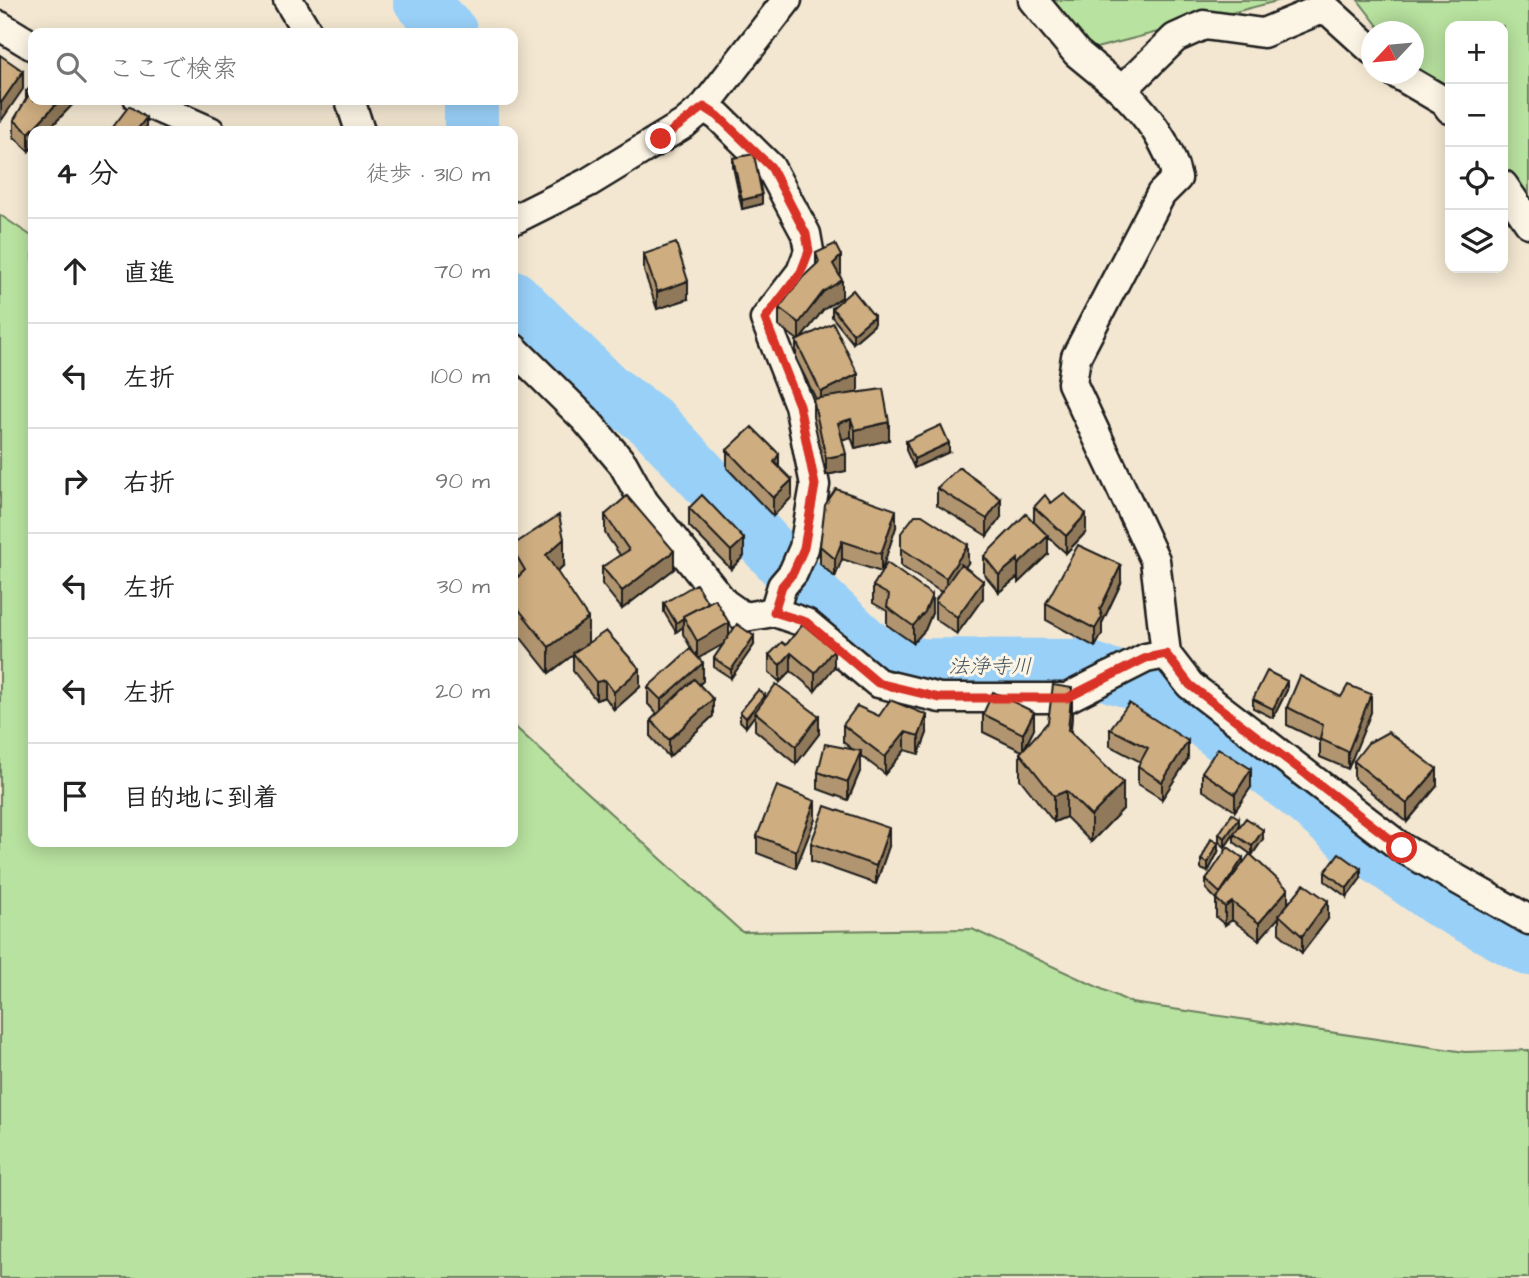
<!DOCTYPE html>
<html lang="ja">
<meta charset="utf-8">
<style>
:root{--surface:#fff;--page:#f2f2f2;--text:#222;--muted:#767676;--line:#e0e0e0}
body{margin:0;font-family:"Architects Daughter","Klee One",sans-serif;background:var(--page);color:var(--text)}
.controls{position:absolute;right:21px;top:21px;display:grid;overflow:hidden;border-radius:14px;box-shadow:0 4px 18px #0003}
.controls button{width:63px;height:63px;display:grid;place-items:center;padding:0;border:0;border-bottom:2px solid var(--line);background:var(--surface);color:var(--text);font:35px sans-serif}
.compass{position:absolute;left:1361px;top:21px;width:63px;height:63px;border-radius:50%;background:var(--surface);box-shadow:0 4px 18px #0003;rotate:244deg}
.stop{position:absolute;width:21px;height:21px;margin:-16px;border:5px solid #d93025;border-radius:50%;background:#fff}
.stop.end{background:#d93025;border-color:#fff;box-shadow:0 2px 7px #0008}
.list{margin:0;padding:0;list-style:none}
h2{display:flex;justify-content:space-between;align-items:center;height:91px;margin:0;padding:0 28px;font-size:30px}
h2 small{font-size:23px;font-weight:400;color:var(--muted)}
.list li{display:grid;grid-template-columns:46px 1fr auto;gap:21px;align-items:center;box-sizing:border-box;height:105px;padding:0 28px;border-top:2px solid var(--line)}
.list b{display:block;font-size:26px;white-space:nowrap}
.list em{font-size:23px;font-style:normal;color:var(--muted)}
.icon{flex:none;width:38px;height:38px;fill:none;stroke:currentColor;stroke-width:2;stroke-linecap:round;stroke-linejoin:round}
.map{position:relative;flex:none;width:1529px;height:1278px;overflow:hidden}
.search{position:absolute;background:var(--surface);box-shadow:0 4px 18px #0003;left:28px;top:28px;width:490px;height:77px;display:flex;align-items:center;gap:18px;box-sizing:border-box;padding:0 24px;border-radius:14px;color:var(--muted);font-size:26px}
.panel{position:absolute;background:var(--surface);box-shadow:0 4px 18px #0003;left:28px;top:126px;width:490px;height:721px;border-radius:14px}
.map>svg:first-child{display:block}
</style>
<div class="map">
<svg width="1529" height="1278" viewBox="0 0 1529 1278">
<rect width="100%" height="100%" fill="#f3e7d1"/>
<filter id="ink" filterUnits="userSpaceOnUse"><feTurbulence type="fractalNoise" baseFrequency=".0143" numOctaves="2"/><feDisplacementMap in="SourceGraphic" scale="14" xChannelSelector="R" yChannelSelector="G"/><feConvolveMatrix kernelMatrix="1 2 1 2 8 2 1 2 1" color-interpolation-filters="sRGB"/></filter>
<g filter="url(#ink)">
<!-- green -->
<path fill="#b8e29f" stroke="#6a7f5e" stroke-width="2" d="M1048,0h233l-204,53z
M1358,0h171v225l-26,-35v-164h-53v95l-36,-48v-41l-32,-1z
M0,215l33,22v605h480v-117l229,207 230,-3 160,74 333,49 64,-2v228h-1529z"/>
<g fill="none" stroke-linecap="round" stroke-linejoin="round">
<!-- river -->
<path stroke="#99d0f8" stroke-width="54" d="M420,0l31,33
M471,131v-31
M513,297l95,93 45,33 154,166 67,63 45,13 162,1 64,20 42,22 111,84 55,47 86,61 90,49"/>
<!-- street casing -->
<g stroke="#1c1c1c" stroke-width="33">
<path id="street" d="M288,0l20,33
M1033,0l44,53 45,37 53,-52 29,-13 59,8 56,-23 10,1 43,39
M0,26l33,20
M1397,74l48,28 5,7
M1122,90c25,25 47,53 55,88l-16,16 -85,163 -4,26 83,177 11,94
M139,100l71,31
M350,100l10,31
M704,107l14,9 52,51 36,67 3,17 -8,21 -36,47 34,86 16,80 -11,63 -11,25 -11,13 -8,26
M1503,185l26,38
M513,220l76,-38 95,-58 20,-17 83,-107
M513,348l72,71 38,45 21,38 80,101 20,14 30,-5 32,11 72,60 62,15h127l79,-40 20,-4 24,31 212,163 127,72"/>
</g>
<!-- street -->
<use href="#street" stroke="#fcf5e5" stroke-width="28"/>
</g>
<!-- wall -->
<path fill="#b1956f" stroke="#1c1c1c" stroke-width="2" d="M26,92l7,8h44l-30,31h-14v15l-4,5 -15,-14v-17l12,-20z
M733,158l29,46 -20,5 -9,-42z
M816,253l25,21 -1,1 2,22 -19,13 -23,30 58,51 -4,2 35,47 -34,8 -4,-11 -9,2 4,32 -20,4 -13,-58v-18h3l-20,-40v-18l2,-1 -19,-14v-18l37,-43z
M644,254l44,45 -31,10 -13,-38z
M832,308l42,17 -21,18 -21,-26z
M906,441l43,11 -35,16 -8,-18z
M727,450l52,17 13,30 -19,19 -46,-48z
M937,488l64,29 -14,19 -50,-31z
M1051,503l35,29 -20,21 -18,-16v17l-30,29v-6l-19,15 -15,-18v-18l50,-33v-16z
M689,508l55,48 -13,13 -42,-43z
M605,515l69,54 -52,40 -20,-25v-17l18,-12 -15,-22z
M896,527l-15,45 -39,-13 -7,18 -15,-13v-18z
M513,545l51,20 -7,7 31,71 52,44 -26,23 -9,-13 -9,3 -23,-29v-16l-24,18 -36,-45z
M901,548l67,15 -3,4 18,31 -26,36 -22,-15v-18l6,-9 -40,-26z
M1121,583l-19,40v11l-7,13 -49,-27v-17z
M873,586l59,27 -7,17 -12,13 -26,-18v-14l-14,-8z
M664,603l65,33 25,9 -23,33 -17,-11v-9l10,-15 -26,15 5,23 -4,3 14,32 -44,41 -18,-20v-17l6,-6 -9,-10v-17l47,-32 -12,-21v-7l-7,5 -12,-20z
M786,645l48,22 -19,24 -24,-20 -11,11 -11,-10v-17z
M1287,690l-14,28 -20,-10v-9z
M1341,697l30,15 -23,57 -28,-12v-16l-33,-16v-18z
M765,699l54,35 -23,30 -41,-34v-15l-9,12 -6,-6v-9z
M983,714l51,15 -9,18 47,-33 -1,18 52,77 -32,33 -25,-25 -12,5 -34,-43v-26l2,-2 -39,-19z
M879,716l48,17 -8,21 -14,-4 -20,24 -24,-18v13l-13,31 -30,-11v-17l34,-23 -9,-7v-17z
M1110,729l78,30 -26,40 -24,-15v-18l3,-4 -31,-16z
M1354,761l83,25 -30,36 -53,-44z
M1202,772l49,15 -16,24 -33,-21z
M815,819l-19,49 -39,-15v-17z
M1239,827l24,12 -11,16 -18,-13v-8l-9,13 -6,-5v-8z
M811,843l78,3 -13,38 -65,-23z
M1218,852l-10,20 -7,-3v-9z
M1243,864l45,40 40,15 -26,34 -23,-20v-16l-20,23 -27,-20 -7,5 -9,-8v-18l-10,-10v-9z
M1325,872l36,6 -14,19 -22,-16z"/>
<!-- shaded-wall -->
<path fill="#90795a" stroke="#1c1c1c" stroke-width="2" d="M23,71v18l-22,32v-18z
M60,100h17l-30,31h-14v15l-4,5v-18z
M146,118v9l-3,4h-7z
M762,195v9l-20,5v-9z
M841,256v18l-8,7v-17z
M842,280v17l-19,13 -24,31v-18l24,-31z
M688,281v18l-31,10v-17z
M874,316v9l-21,18v-9z
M858,374v17l-37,18v-17z
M851,419v18l-13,4v-18z
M889,422v18l-34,8v-18z
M949,443v9l-35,16v-9z
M779,454v17l-5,-9z
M846,454v17l-20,4v-17z
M792,480v17l-19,19v-18z
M1001,499v18l-14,19v-17z
M896,510v17l-15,45v-18z
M1086,514v18l-20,21v-17z
M1048,536v18l-30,29v-18z
M564,539v26l-18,16v-26z
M744,539v17l-13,13v-18z
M842,541v18l-7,18v-18z
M968,545v18l-22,33v-18z
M674,551v18l-52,40v-18z
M1018,559v18l-19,15v-17z
M1121,565v18l-19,40v11l-7,13v-18l5,-20z
M983,581v17l-26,36v-17z
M932,595v18l-7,17 -12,13v-17z
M588,618v26l-39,29v-26z
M683,618v9l-7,5v-9z
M729,623v18l-32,18v-18z
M754,636v9l-23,33v-8z
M834,649v18l-19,24v-18z
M791,653v18l-11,11v-17z
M703,663v18l-42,37v-18z
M640,669v18l-26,23v-18z
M605,680v17l-9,3v-18z
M1287,681v9l-14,28v-9z
M1072,688v26l-4,42v-26z
M1371,694v18l-23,57v-17z
M765,695v9l-10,8v3l-9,12v-9z
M713,699v17l-44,41v-17z
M1034,712v17l-11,22v-17z
M927,715v18l-8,21v-18z
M819,716v18l-23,30v-18z
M905,732v18l-20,24v-17z
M1188,741v18l-26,40v-17z
M861,751v18l-13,31v-18z
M1251,769v18l-16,24v-17z
M1437,769v17l-30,36v-18z
M1123,783v26l-32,33v-26z
M1066,791v26l-12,5v-26z
M815,801v18l-19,49v-17z
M1239,818v9l-14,20v-9z
M889,828v18l-13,38v-18z
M1263,830v9l-11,16v-9z
M1218,843v9l-10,20v-9z
M1243,858v8l-23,27z
M1361,869v9l-14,19v-9z
M1288,889v18l-29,33v-17z
M1328,901v18l-26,34v-17z
M1232,902v18l-7,5v-18z"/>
<!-- building -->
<path fill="#cead81" stroke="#1c1c1c" stroke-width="2" d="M0,55l23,16 -22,32 -1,-1z
M33,84v16h27l-31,33 -15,-13 14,-24 -2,-4z
M129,106l17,12 -10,13h-26z
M754,154l8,41 -20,5 -9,-42z
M676,243l12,38 -31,11 -13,-38z
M835,244l6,12 -8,8 9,16 -19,12 -24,31 -20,-15 24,-31 16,-15 -3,-9z
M853,290l21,26 -21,18 -21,-26z
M833,323l25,51 -37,18 -25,-51z
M883,389l6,33 -34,8 -4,-11 -13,4 8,31 -20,4 -13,-59z
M941,425l8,18 -35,16 -8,-18z
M752,427l27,27 -5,8 18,18 -19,18 -46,-48z
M959,467l42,32 -14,20 -50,-31z
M836,489l60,21 -15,44 -39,-13 -7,18 -15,-13 5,-41z
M1064,493l22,21 -20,22 -32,-29 11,-12 6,8z
M702,495l42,44 -13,12 -42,-43z
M627,496l47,55 -52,40 -20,-24 27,-17 -24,-35z
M1026,514l22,22 -30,29v-6l-19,16 -15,-19z
M559,515l5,24 -18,16 42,63 -39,29 -36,-45v-35l5,10 7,-7 -12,-20v-5z
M915,515h7l46,30 -22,33 -45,-30v-15z
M1078,545l43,20 -21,44 2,8 -7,12 -49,-26z
M887,563l45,32 -7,17 -12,14 -26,-19 2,-12 -16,-9z
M961,564l22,17 -26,36 -22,-16z
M696,584l12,19 -25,13v2l-7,5 -12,-20z
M715,599l14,24 -32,18 -14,-25z
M737,624l17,12 -23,34 -17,-12z
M803,624l31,25 -19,24 -24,-20 -11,12 -11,-10 13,-13 4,3z
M606,631l34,38 -26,23 -9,-12 -9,2 -23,-29z
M690,649l13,14 -42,37 -13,-13z
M1267,671l20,10 -14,28 -20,-10z
M1300,676l41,21 7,-12 23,9 -23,58 -28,-13 3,-14 -36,-18z
M694,679l19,20 -44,41 -18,-20z
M776,684l43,32 -23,30 -41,-34z
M1053,685l19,3 -4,42 55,53 -32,33 -25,-25 -12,5 -34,-43 28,-31z
M758,690l7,5 -19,23 -6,-6z
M993,692l41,20 -11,22 -40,-20z
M890,700l37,15 -8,21 -14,-4 -20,25 -42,-32 14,-19 22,10z
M1129,703l59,38 -26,41 -24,-16 10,-18 -38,-19z
M1388,732l49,37 -30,35 -53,-43 14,-18z
M825,744l36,7 -13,31 -30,-10z
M1218,748l33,21 -16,25 -33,-22z
M777,786l38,15 -19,50 -39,-15z
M825,806l64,22 -13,38 -65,-23z
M1232,814l7,4 -14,20 -6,-4z
M1246,818l17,12 -11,16 -18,-12z
M1211,839l7,4 -10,20 -7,-3z
M1228,847l15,11 -23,35 -14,-13z
M1339,853l22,16 -14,19 -22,-16z
M1250,854l38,35 -29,34 -27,-21 -7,5 -9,-8z
M1304,884l24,17 -26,35 -23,-21z"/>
</g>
<g fill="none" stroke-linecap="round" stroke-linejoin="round" filter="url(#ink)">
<!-- route -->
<path stroke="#d93025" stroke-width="9" d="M661,139l43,-32 14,9 53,51 35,67 3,17 -8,21 -36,47 34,86 16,80 -11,63 -11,25 -11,13 -8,26 32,10 72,61 62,15h127l79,-40 20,-4 24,31 212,163"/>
</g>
<g text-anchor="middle" stroke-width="6" stroke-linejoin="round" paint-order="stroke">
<!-- water labels -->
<g font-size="21" font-style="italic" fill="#42525e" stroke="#fcf5e5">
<text x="990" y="673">法浄寺川</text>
</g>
</g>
</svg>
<div class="controls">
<button>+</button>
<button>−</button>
<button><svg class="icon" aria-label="locate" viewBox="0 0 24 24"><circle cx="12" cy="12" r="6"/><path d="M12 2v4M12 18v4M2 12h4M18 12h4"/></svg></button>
<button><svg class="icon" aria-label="layers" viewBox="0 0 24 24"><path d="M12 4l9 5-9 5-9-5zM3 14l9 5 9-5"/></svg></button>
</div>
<svg class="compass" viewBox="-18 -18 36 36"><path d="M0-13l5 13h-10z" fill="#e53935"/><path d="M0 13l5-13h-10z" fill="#767676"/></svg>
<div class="stop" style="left:1402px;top:848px"></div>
<div class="stop end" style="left:661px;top:139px"></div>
<div class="search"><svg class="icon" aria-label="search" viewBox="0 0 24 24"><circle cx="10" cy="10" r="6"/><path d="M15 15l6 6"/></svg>ここで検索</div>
<section class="panel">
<h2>4 分<small>徒歩 · 310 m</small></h2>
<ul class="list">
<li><svg class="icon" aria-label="ahead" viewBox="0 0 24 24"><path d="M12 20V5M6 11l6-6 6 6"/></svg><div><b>直進</b></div><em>70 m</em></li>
<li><svg class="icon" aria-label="left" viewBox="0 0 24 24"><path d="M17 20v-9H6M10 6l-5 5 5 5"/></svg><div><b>左折</b></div><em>100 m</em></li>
<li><svg class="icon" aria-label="right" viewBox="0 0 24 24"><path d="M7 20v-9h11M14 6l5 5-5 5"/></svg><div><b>右折</b></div><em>90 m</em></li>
<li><svg class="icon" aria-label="left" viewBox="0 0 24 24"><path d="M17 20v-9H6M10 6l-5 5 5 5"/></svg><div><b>左折</b></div><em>30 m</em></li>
<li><svg class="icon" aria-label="left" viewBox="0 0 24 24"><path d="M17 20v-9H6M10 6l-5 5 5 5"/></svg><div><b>左折</b></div><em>20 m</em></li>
<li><svg class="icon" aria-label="arrive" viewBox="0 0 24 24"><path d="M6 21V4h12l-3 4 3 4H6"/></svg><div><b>目的地に到着</b></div></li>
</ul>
</section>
</div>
